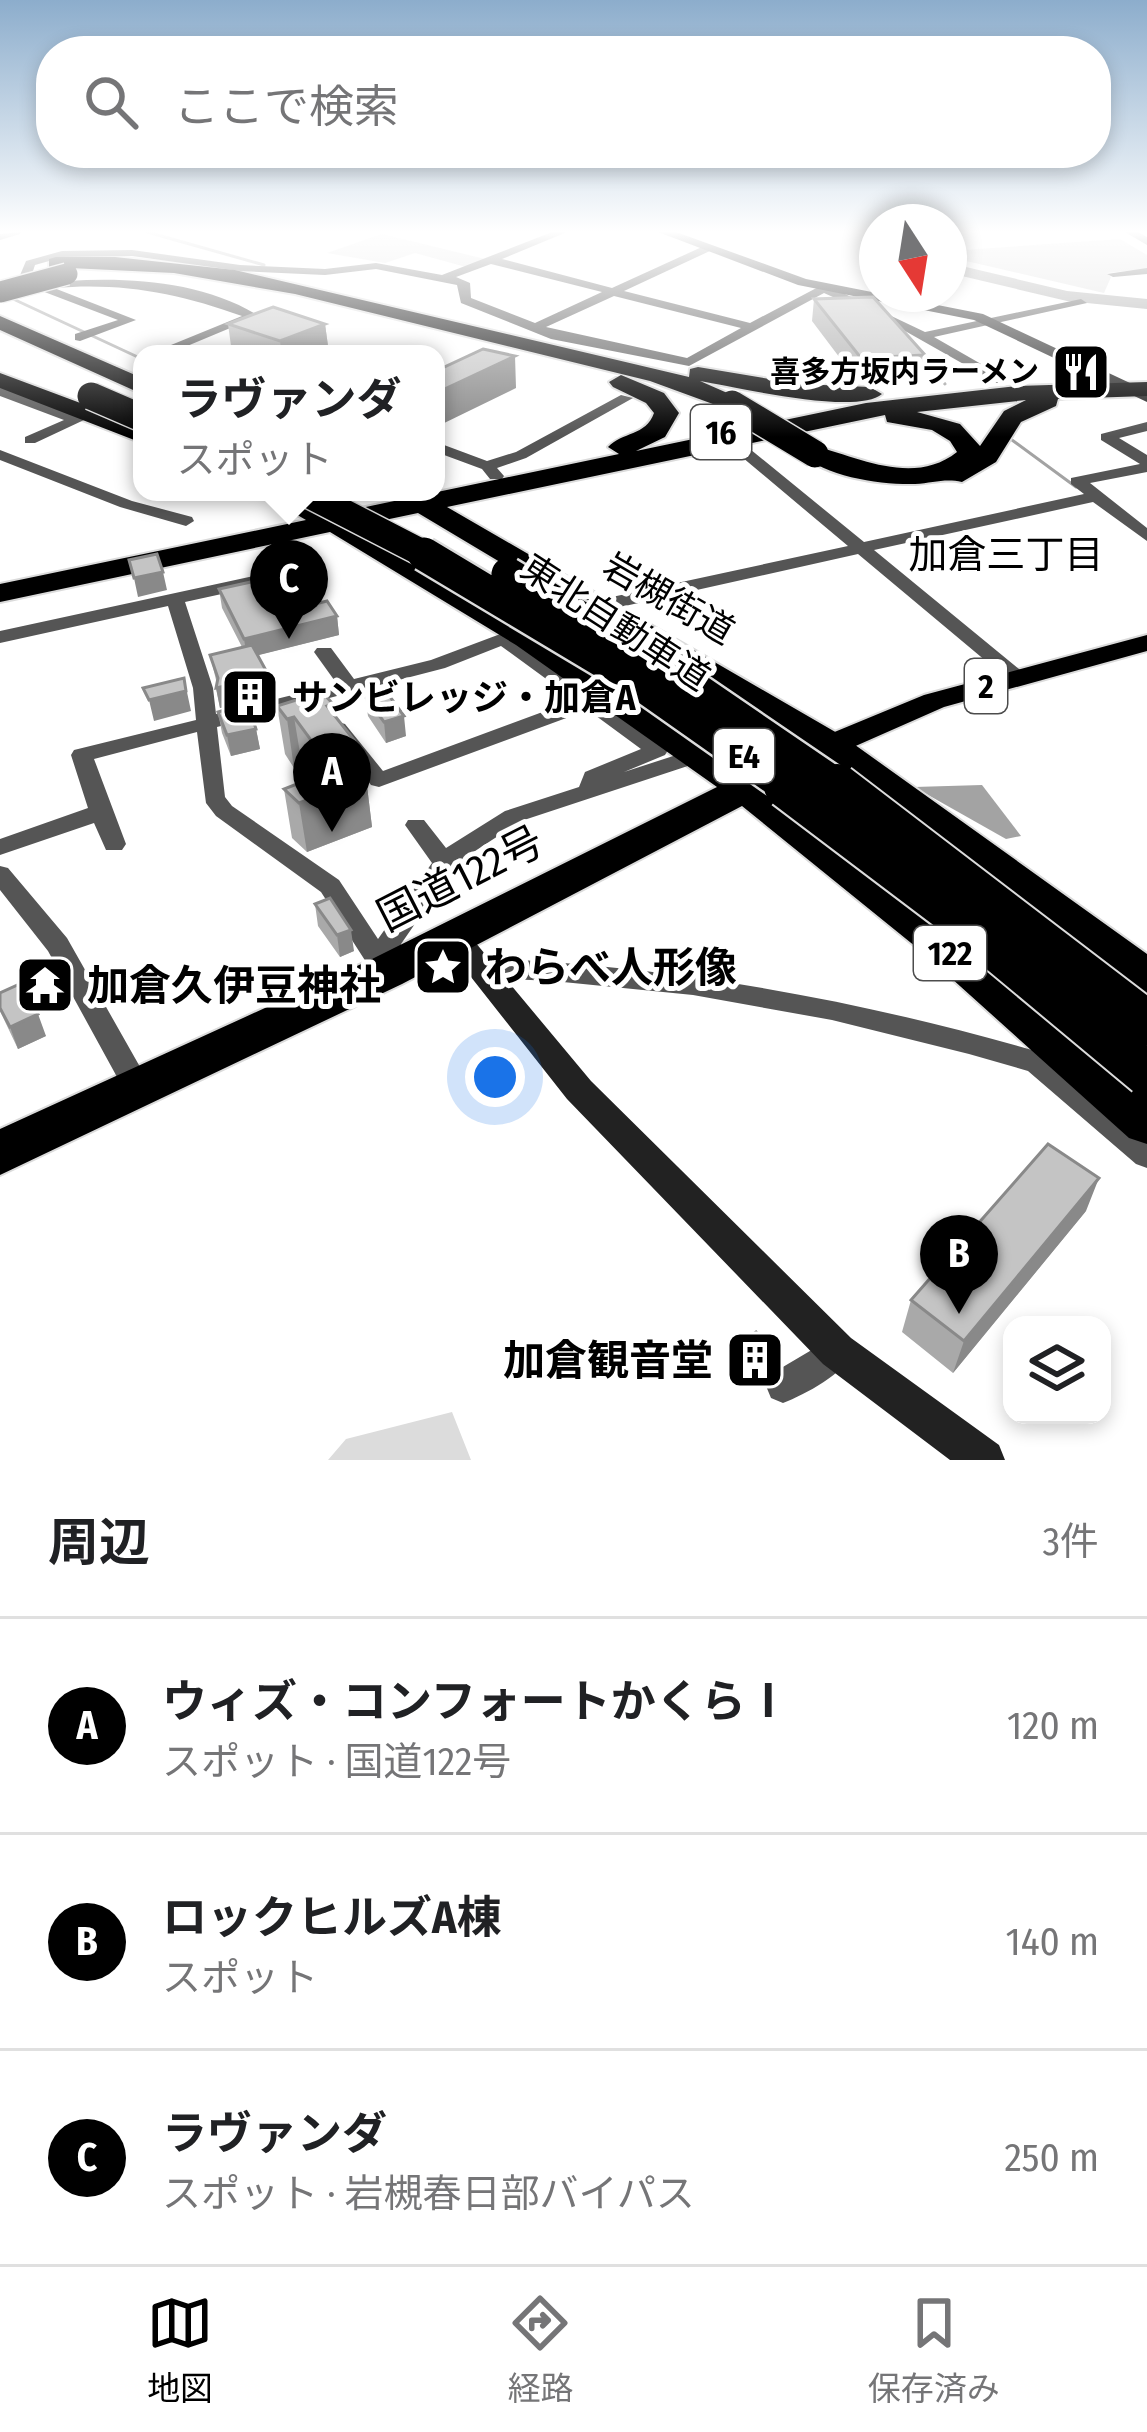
<!DOCTYPE html>
<html lang="ja">
<meta charset="utf-8">
<style>
:root{--surface:#fff;--page:#f2f2f2;--text:#202124;--muted:#757577;--line:#e0e0e0;--accent:#000}
body{margin:0;font-family:"Fira Sans Condensed","Noto Sans JP",sans-serif;background:var(--page);color:var(--text)}
.controls{position:absolute;right:36px;bottom:36px;display:grid;overflow:hidden;border-radius:24px;box-shadow:0 6px 18px #0003}
.controls button{width:108px;height:108px;display:grid;place-items:center;padding:0;border:0;border-bottom:3px solid var(--line);background:var(--surface);color:var(--text);font:60px sans-serif}
.compass{position:absolute;left:859px;top:204px;width:108px;height:108px;border-radius:50%;background:var(--surface);box-shadow:0 6px 18px #0003;rotate:168deg}
.you{position:absolute;left:495px;top:1077px;width:42px;height:42px;margin:-30px;border:9px solid #fff;border-radius:50%;background:#1a73e8;box-shadow:0 0 0 18px #1a73e833}
.badge{display:grid;place-items:center;width:78px;height:78px;border-radius:50%;background:var(--accent);color:#fff;font-size:39px;font-weight:700}
.pin{position:absolute;translate:-50% -99px;filter:drop-shadow(0 3px 6px #0008)}
.pin::after{content:'';position:absolute;top:63px;width:42px;height:36px;background:inherit;clip-path:polygon(0 0,100% 0,50% 100%)}
.popup{position:absolute;left:133px;top:345px;width:312px;height:156px;box-sizing:border-box;display:grid;place-content:center;border-radius:24px;background:var(--surface);filter:drop-shadow(0 3px 9px #0005);font-size:39px;white-space:nowrap;color:var(--muted)}
.popup b{font-size:45px;color:var(--text)}
.popup::after{content:'';position:absolute;left:50%;top:100%;margin-left:-24px;border:24px solid transparent;border-top-color:var(--surface)}
.list{margin:0;padding:0;list-style:none}
h2{display:flex;justify-content:space-between;align-items:center;height:156px;margin:0;padding:0 48px;font-size:51px}
h2 small{font-size:39px;font-weight:400;color:var(--muted)}
.list li{display:grid;grid-template-columns:78px 1fr auto;gap:36px;align-items:center;box-sizing:border-box;height:216px;padding:0 48px;border-top:3px solid var(--line)}
.list b{display:block;font-size:45px;white-space:nowrap}
.list p{margin:0;font-size:39px;white-space:nowrap;color:var(--muted)}
.list em{font-size:39px;font-style:normal;color:var(--muted)}
.icon{flex:none;width:66px;height:66px;fill:none;stroke:currentColor;stroke-width:2;stroke-linecap:round;stroke-linejoin:round}
.map{position:relative;flex:none;width:1147px;height:1460px;overflow:hidden}
.search{position:absolute;background:var(--surface);box-shadow:0 6px 18px #0003;left:36px;right:36px;top:36px;height:132px;display:flex;align-items:center;gap:30px;box-sizing:border-box;padding:0 42px;border-radius:48px;color:var(--muted);font-size:45px}
.sheet{height:804px;background:var(--surface)}
nav{display:flex;justify-content:space-around;align-items:center;box-sizing:border-box;height:168px;border-top:3px solid var(--line);background:var(--surface);font-size:33px;color:var(--muted)}
nav a{display:grid;justify-items:center;gap:6px}
nav .on{color:var(--accent)}
.map>svg:first-child{display:block}
</style>
<div class="map">
<svg width="1147" height="1460" viewBox="0 0 1147 1460">
<rect width="100%" height="100%" fill="#fff"/>
<!-- green -->
<path fill="#dcdcdc" d="M382,234l103,25 -19,8 -51,-14 -30,10 -58,-10z
M1120,239l27,16v14l-40,4 4,4 -7,16 -155,-36v-6z
M452,1412l19,48h-143l18,-21z"/>
<!-- water -->
<path fill="#a3a3a3" d="M982,785l39,51 -15,3 -92,-52z"/>
<g fill="none" stroke-linecap="round" stroke-linejoin="round">
<!-- stream -->
<path stroke="#a3a3a3" stroke-width="3" d="M147,232l117,33
M11,298l131,61
M923,360l22,24
M1012,440l64,47"/>
<!-- river -->
<path fill="#a3a3a3" fill-rule="evenodd" d="M949,263l118,28 80,8v10l-80,-8 -118,-28z"/>
<!-- primary casing -->
<g stroke="#dbdbdb" stroke-width="4">
<path id="primary" d="M1147,635v16l-203,56 -102,45h-22l-4,-7 4,-7 104,-43z"/>
</g>
<!-- highway casing -->
<g stroke="#dbdbdb" stroke-width="4">
<path id="highway" d="M56,257h59l120,13 454,107 1,-8 8,-2 102,17 70,3 12,7c-26,22 -146,-7 -182,-13l41,18v10l-9,2 -82,-30 -355,-87 -121,-21 -125,-6v-8z
M0,316l142,62v16l-142,-64z
M0,373l142,53v17l-142,-55z
M621,375l43,18 15,20 -14,24 -29,14 230,-48 151,-17 130,-4v14l-89,3 -2,7 -35,16 -25,40 -34,20c-17,-4 -29,1 -47,2 -33,1 -90,-7 -113,-30l13,-8c45,12 99,40 142,6l-7,-11 -18,-11 -45,-8 -2,-7 -438,92 397,230 303,217v41l-16,-5 -302,-229 -57,30 179,137 196,165v51l-18,-6 -208,-187 -179,-145 -340,178 -402,191v-46l370,-169 347,-173 -201,-142 -186,-113 -330,70v-18l306,-64 -48,-28h36l43,21 282,-59 -11,-7c14,-15 38,-11 46,-34l-8,-10 -33,-16 -4,-5zM1026,400l-22,11 -24,35 -20,-22 -43,-12zM418,513l386,231 -57,29 -208,-142 -178,-106z"/>
</g>
<!-- street -->
<path fill="#555" fill-rule="evenodd" d="M21,232l-1,2 -20,6v-6z
M552,232h15l-65,27 110,29 92,-42h8v4l-88,41 126,32 74,-39 101,48 156,-33 6,4 -153,34 68,39 2,3 -7,4 -106,-60 -67,-30 -135,73 -138,-27 -90,-36 -4,-18 -81,-16 -51,6 -85,-4 -108,-15 -69,1 -28,8 -5,15 4,4c72,-8 160,-8 225,32l-91,38h-19l93,-38c-63,-23 -121,-34 -188,-28l82,32 -56,21 -5,-1v-6l43,-14 -84,-32h-9l-7,-8 8,-19 36,-10 70,-1 108,15 85,4 51,-6 66,12zM491,264l111,28 -67,31 -64,-25 -1,-15 -14,-6zM614,296l127,32 -54,30 -141,-31z
M1125,232h13l9,5v8z
M1147,268v6l-34,3 -6,-3z
M0,387l82,30 2,3 -49,23h-10v-6l39,-17 -64,-24z
M621,395l12,3 -107,60 -29,10 7,8 -2,3h-12l-8,-10 -46,-17v-10l51,19 29,-9z
M1147,422v9l-28,7 28,17v17l-57,11 57,45v13l-54,-39 -219,48 151,124 3,4 -3,4h-14l-153,-128 -260,58 -9,-6 9,-6 250,-54 -124,-104v-6h10l130,106 220,-48 -13,-10v-6l69,-14 -39,-24v-6z
M0,450l132,51 60,16 2,4 -8,5 -66,-19 -120,-47z
M277,542l49,26 -9,5 -132,29 28,86 3,26 121,-30 -23,-32 3,-4h14l23,31 77,-19 72,-27 96,64 69,53 -3,5 -41,17 77,-25 11,7 -3,5 -188,62 -49,32 -17,13 -54,78 -2,28 -4,7 -9,3 -9,-3 -56,-87 -105,-76 -10,-13 -9,-71 -103,27 32,85 -4,6h-16l-12,-27 -94,32v-16l88,-31 -17,-53 3,-5 122,-30 -3,-32 -25,-82 -168,37v-12l300,-65 -29,-15v-8zM501,646l74,54 -192,71 -38,-47 -7,-2 -10,6 43,57 8,2 209,-77 53,39 -56,23 -6,15 -74,24 -59,37 -22,-28h-16l-3,5 27,38 -54,76 -39,-59 -107,-74 -7,-9 -8,-70 228,-59z
M0,866l8,2 59,70 81,143 4,8 -4,8 -10,4 -10,-4 -80,-146 -48,-61z
M482,958c188,8 369,40 550,92l13,-7 10,3 4,8 -4,8 92,75v31l-11,-4 -108,-93 -59,-17 -137,-34 -139,-25 -140,-14 -71,-3 -9,-3 -4,-7 4,-7z
M837,1335l12,4 5,12c-10,23 -48,43 -71,52l-12,-5 -5,-12 5,-12z"/>
<!-- secondary -->
<path fill="#222" fill-rule="evenodd" d="M658,232h18l130,47 177,35 164,77v11l-173,-82 -176,-35z
M455,927l10,3 126,151 260,257 148,107 6,15h-55l-127,-96 -256,-265 -122,-155 -4,-7 4,-7z"/>
<!-- primary -->
<use href="#primary" fill="#000" fill-rule="evenodd"/>
<!-- highway -->
<use href="#highway" fill="#000" fill-rule="evenodd"/>
<!-- highway-bridge-far3 casing -->
<g stroke="#dbdbdb" stroke-width="24" stroke-linecap="butt">
<path id="highway-bridge-far3" d="M0,292l67,-18"/>
</g>
<!-- highway-bridge-far2 casing -->
<g stroke="#dbdbdb" stroke-width="30" stroke-linecap="butt">
<path id="highway-bridge-far2" d="M91,396l51,22
M732,404l83,50
M304,492l126,65"/>
</g>
<!-- highway-bridge-far1 casing -->
<g stroke="#dbdbdb" stroke-width="38" stroke-linecap="butt">
<path id="highway-bridge-far1" d="M424,554l214,128 152,107
M508,574l167,101 167,114"/>
</g>
<!-- highway-bridge casing -->
<g stroke="#dbdbdb" stroke-width="48" stroke-linecap="butt">
<path id="highway-bridge" d="M786,786l164,124 197,164
M837,786l310,237"/>
</g>
<!-- highway-bridge-far3 -->
<use href="#highway-bridge-far3" stroke="#000" stroke-width="21"/>
<!-- highway-bridge-far2 -->
<use href="#highway-bridge-far2" stroke="#000" stroke-width="27"/>
<!-- highway-bridge-far1 -->
<use href="#highway-bridge-far1" stroke="#000" stroke-width="33"/>
<!-- highway-bridge -->
<use href="#highway-bridge" stroke="#000" stroke-width="44"/>
</g>
<!-- wall -->
<path fill="#a9a9a9" d="M814,299l111,56 -4,24 -63,3 -46,-61z
M228,324h97l3,22 -20,8h-54l-23,-8z
M219,589l60,24 58,3 2,19 -81,20 11,21 3,19 -52,13 -4,-20 1,-4 -7,-29 32,-8 -20,-39z
M365,696l41,40 -20,7 -18,-27z
M333,704l1,11 23,51 9,12 6,49 -65,25 -15,-14 -8,-49 27,-11 -9,-13 -8,3 -9,-14 -8,-48z
M218,712l38,17 4,20 -29,7 -9,-23z
M315,904l39,47 -14,6 -22,-31z
M0,993l46,43 -28,13 -18,-38z
M1086,1211l-133,162 -51,-41 9,-32z
M739,1345l33,19 -17,13 -18,-22z"/>
<!-- shaded-wall -->
<path fill="#898989" d="M325,324l3,22 -20,8h-26l-2,-13z
M515,356l1,32 -80,39v-34z
M163,572l4,18 -29,7 -4,-19z
M337,616l2,19 -92,23 -3,-19z
M269,676l3,19 -52,13 -4,-20z
M184,678l7,33 -37,10 -5,-21z
M404,716l2,20 -20,7 -2,-21z
M294,717l8,48 -8,3 -7,-49z
M256,729l4,20 -29,7 -4,-21z
M354,740l5,40 7,-2 6,49 -65,25 -8,-49 46,-17 -5,-41z
M351,930l3,21 -14,6 -3,-22z
M38,1014l8,22 -28,13 -8,-22z
M1099,1178l-13,33 -133,162 11,-32z
M774,1353l-2,11 -17,13 2,-11z"/>
<!-- building -->
<path fill="#c4c4c4" stroke="#898989" stroke-width="3" d="M873,297l52,58 -64,3 -47,-59z
M273,307l52,17 -45,17 -52,-17z
M483,349l32,7 -79,37v-22z
M157,554l6,18 -29,6 -5,-18z
M260,580l19,33 48,-12 10,15 -93,23 -25,-50z
M252,645l17,31 -53,12 2,-10 -8,-23z
M184,678l2,13 -37,9 -6,-12z
M385,690l19,26 -20,6 -19,-26z
M322,692l11,12 -6,2 27,34 -14,5 26,33 -67,25 -15,-14 49,-19 -39,-53 -7,2 -10,-13z
M248,703l8,26 -29,6 -9,-23z
M330,898l21,32 -14,5 -22,-31z
M22,983l16,31 -28,13 -10,-19v-15z
M1048,1144l51,34 -135,163 -53,-41z
M756,1332l18,21 -17,13 -18,-21z"/>
<!-- sky -->
<linearGradient id="sky" x2="0" y2="1"><stop stop-color="#8cadcc"/><stop offset="0.53" stop-color="#fff"/><stop offset="1" stop-color="#fff" stop-opacity="0"/></linearGradient>
<rect width="1147" height="437" fill="url(#sky)"/>
<!-- icons -->
<defs>
<g id="restaurant-square" transform="scale(3)"><rect x="-9" y="-9" width="18" height="18" rx="4" fill="#000" stroke="#fff"/><path d="M-5-6h1v4h1v-4h1v4h1v-4h1v5L-1.5 .5V6h-2V.5L-5-1ZM5-6V6H3V1.5H1.5Q1.5-4 5-6Z" fill="#fff"/></g>
<g id="building-square" transform="scale(3)"><rect x="-9" y="-9" width="18" height="18" rx="4" fill="#000" stroke="#fff"/><path d="M-4-6H4V6H1V3H-1V6H-4ZM-2.5-4.3h1.7v1.8h-1.7ZM.8-4.3h1.7v1.8H.8ZM-2.5-1h1.7V.8h-1.7ZM.8-1h1.7V.8H.8Z" fill="#fff"/></g>
<g id="sight-square" transform="scale(3)"><rect x="-9" y="-9" width="18" height="18" rx="4" fill="#000" stroke="#fff"/><path d="M0-6L1.8-2.2L6-1.7L2.9 1.2L3.7 5.4L0 3.3L-3.7 5.4L-2.9 1.2L-6-1.7L-1.8-2.2Z" fill="#fff"/></g>
<g id="temple-square" transform="scale(3)"><rect x="-9" y="-9" width="18" height="18" rx="4" fill="#000" stroke="#fff"/><path d="M0-6L5-2H3V0L6.5 2.5H4V6H1.5V3h-3V6H-4V2.5H-6.5L-3 0V-2H-5Z" fill="#fff"/></g>
</defs>
<g fill-rule="evenodd">
<use href="#restaurant-square" x="1081" y="372"/>
<use href="#building-square" x="250" y="697"/>
<use href="#sight-square" x="443" y="967"/>
<use href="#temple-square" x="45" y="985"/>
<use href="#building-square" x="755" y="1360"/>
</g>
<g text-anchor="middle" stroke-width="10" stroke-linejoin="round" paint-order="stroke">
<!-- far-poi labels -->
<g font-size="30" font-weight="bold" fill="#000" stroke="#fff" text-anchor="end">
<text x="1039" y="382">喜多方坂内ラーメン</text>
</g>
<!-- shield labels -->
<g fill="#fff" stroke="#4c4c4c" stroke-width="3">
<rect x="691" y="405" width="60" height="54" rx="9"/>
<rect x="965" y="659" width="42" height="54" rx="9"/>
<rect x="714" y="729" width="60" height="54" rx="9"/>
<rect x="914" y="926" width="72" height="54" rx="9"/>
</g>
<g font-size="33" font-weight="bold" fill="#000">
<text x="721" y="444">16</text>
<text x="986" y="698">2</text>
<text x="744" y="768">E4</text>
<text x="950" y="965">122</text>
</g>
<!-- street labels -->
<g font-size="36" fill="#000" stroke="#fff">
<text transform="translate(669 598) rotate(30)" y="13">岩槻街道</text>
<text transform="translate(616 622) rotate(33)" y="13">東北自動車道</text>
</g>
<!-- poi labels -->
<g font-size="36" font-weight="bold" fill="#000" stroke="#fff" text-anchor="start">
<text x="292" y="710">サンビレッジ・加倉A</text>
</g>
<!-- neighbourhood labels -->
<g font-size="39" fill="#000" stroke="#fff">
<text x="1006" y="568">加倉三丁目</text>
</g>
<!-- near-street labels -->
<g font-size="42" fill="#000" stroke="#fff">
<text transform="translate(460 878) rotate(-27)" y="15">国道122号</text>
</g>
<!-- near-poi labels -->
<g font-size="42" font-weight="bold" fill="#000" stroke="#fff" text-anchor="start">
<text x="485" y="982">わらべ人形像</text>
<text x="87" y="1000">加倉久伊豆神社</text>
<text x="713" y="1375" text-anchor="end">加倉観音堂</text>
</g>
</g>
</svg>
<div class="controls">
<button><svg class="icon" aria-label="layers" viewBox="0 0 24 24"><path d="M12 4l9 5-9 5-9-5zM3 14l9 5 9-5"/></svg></button>
</div>
<svg class="compass" viewBox="-18 -18 36 36"><path d="M0-13l5 13h-10z" fill="#e53935"/><path d="M0 13l5-13h-10z" fill="#757577"/></svg>
<div class="you"></div>
<div class="pin badge" style="left:332px;top:832px">A</div>
<div class="pin badge" style="left:959px;top:1314px">B</div>
<div class="pin badge" style="left:289px;top:639px">C</div>
<div class="popup"><b>ラヴァンダ</b>スポット</div>
<div class="search"><svg class="icon" aria-label="search" viewBox="0 0 24 24"><circle cx="10" cy="10" r="6"/><path d="M15 15l6 6"/></svg>ここで検索</div>
</div>
<section class="sheet">
<h2>周辺<small>3件</small></h2>
<ul class="list">
<li><span class="badge">A</span><div><b>ウィズ・コンフォートかくらⅠ</b><p>スポット · 国道122号</p></div><em>120 m</em></li>
<li><span class="badge">B</span><div><b>ロックヒルズA棟</b><p>スポット</p></div><em>140 m</em></li>
<li><span class="badge">C</span><div><b>ラヴァンダ</b><p>スポット · 岩槻春日部バイパス</p></div><em>250 m</em></li>
</ul>
</section>
<nav>
<a class="on"><svg class="icon" aria-label="map" viewBox="0 0 24 24"><path d="M3 6l6-2 6 2 6-2v14l-6 2-6-2-6 2zM9 4v14M15 6v14"/></svg>地図</a>
<a><svg class="icon" aria-label="directions" viewBox="0 0 24 24"><path d="M12 3l9 9-9 9-9-9zM9 14v-3h6M13 9l2 2-2 2"/></svg>経路</a>
<a><svg class="icon" aria-label="saved" viewBox="0 0 24 24"><path d="M7 4h10v16l-5-4-5 4z"/></svg>保存済み</a>
</nav>
